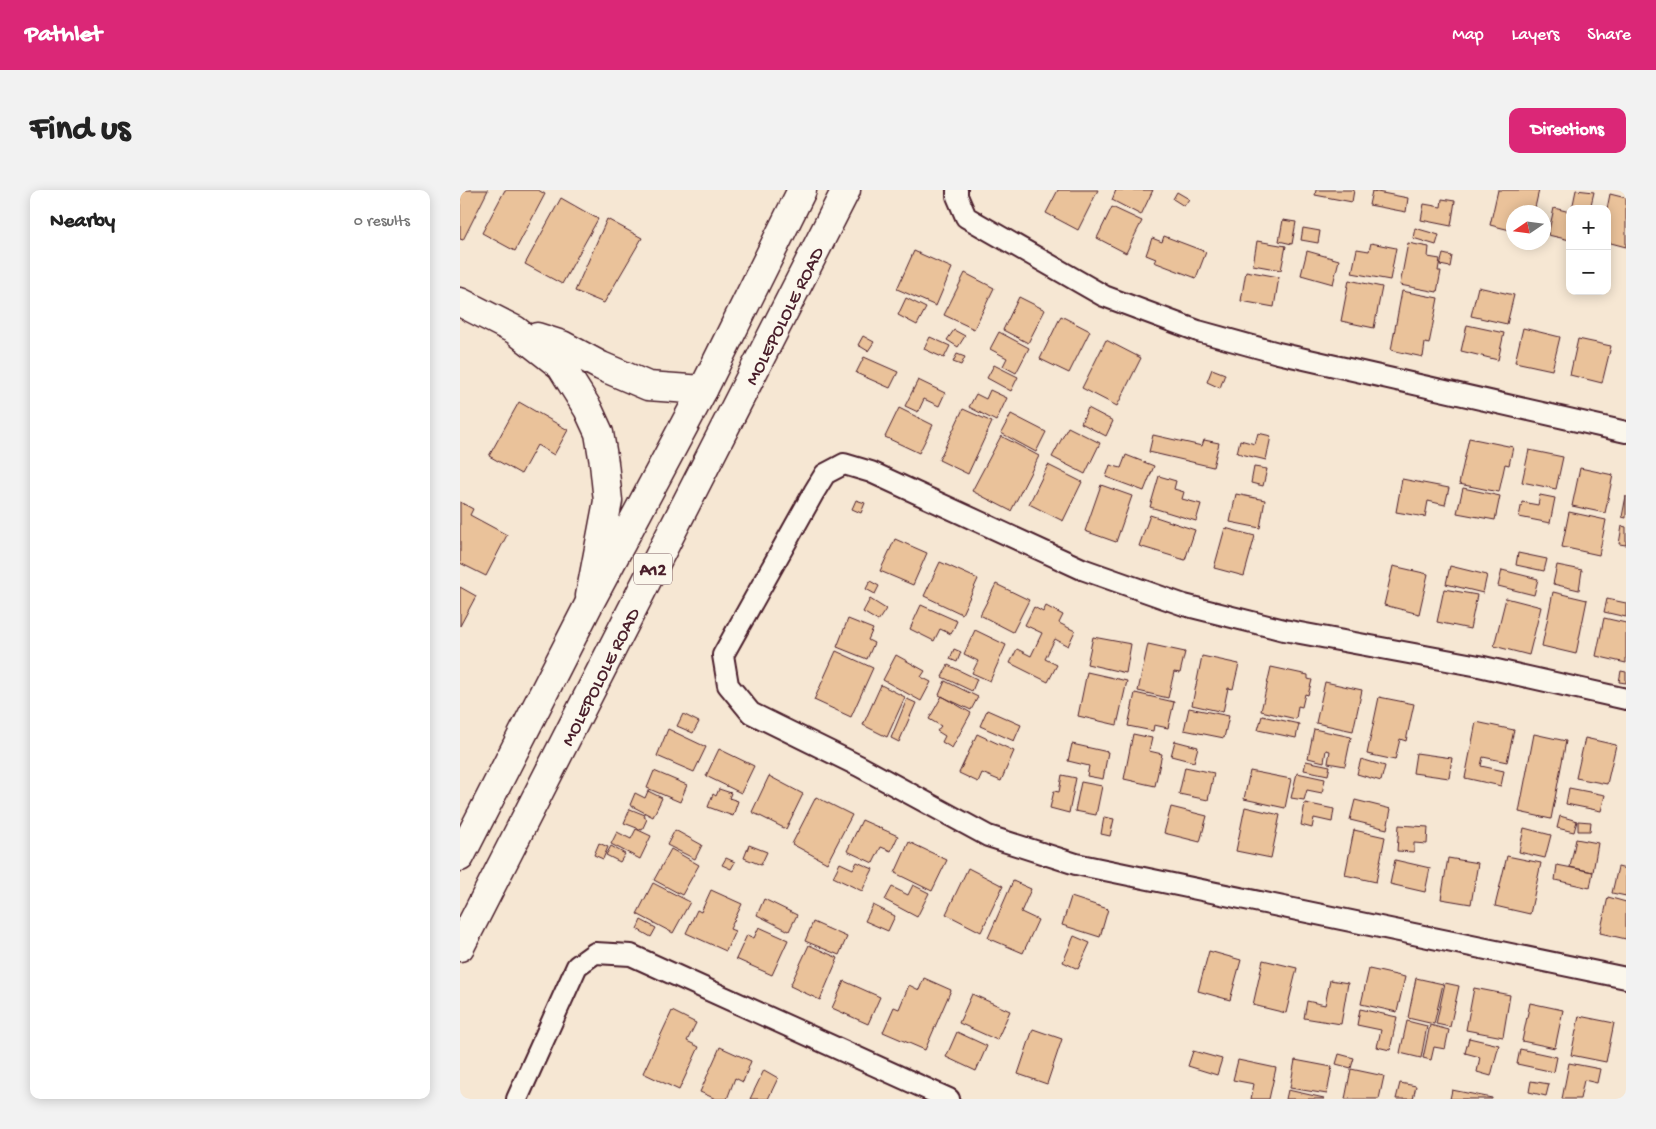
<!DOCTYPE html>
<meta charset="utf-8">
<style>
:root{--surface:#fff;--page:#f2f2f2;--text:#222;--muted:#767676;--line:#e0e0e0;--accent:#db2777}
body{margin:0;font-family:"Gochi Hand",sans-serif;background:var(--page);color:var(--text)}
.controls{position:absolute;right:15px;top:15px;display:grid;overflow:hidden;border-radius:10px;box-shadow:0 2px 12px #0003}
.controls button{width:45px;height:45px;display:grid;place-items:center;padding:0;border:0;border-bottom:1px solid var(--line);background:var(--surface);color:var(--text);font:25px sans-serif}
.compass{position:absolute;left:1046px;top:15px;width:45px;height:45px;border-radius:50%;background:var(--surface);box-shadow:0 2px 12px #0003;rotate:257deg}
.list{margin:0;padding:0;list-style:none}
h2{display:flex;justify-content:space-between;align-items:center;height:65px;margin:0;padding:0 20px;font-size:21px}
h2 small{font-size:16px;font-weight:400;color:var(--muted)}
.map{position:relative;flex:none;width:1166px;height:909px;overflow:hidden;border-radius:10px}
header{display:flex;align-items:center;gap:30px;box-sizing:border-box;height:70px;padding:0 25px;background:var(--accent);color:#fff}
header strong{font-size:24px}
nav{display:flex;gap:28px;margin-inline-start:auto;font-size:18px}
.intro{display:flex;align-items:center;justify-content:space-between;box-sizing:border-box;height:120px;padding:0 30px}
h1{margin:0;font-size:35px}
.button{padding:12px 22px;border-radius:10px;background:var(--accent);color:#fff;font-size:18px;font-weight:700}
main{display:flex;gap:30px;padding:0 30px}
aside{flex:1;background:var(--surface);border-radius:10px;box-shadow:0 2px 12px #0003}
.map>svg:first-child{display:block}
</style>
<header>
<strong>Pathlet</strong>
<nav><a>Map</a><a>Layers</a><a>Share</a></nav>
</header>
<div class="intro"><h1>Find us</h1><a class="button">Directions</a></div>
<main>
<aside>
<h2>Nearby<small>0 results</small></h2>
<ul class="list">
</ul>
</aside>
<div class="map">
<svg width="1166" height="909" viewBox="0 0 1166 909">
<rect width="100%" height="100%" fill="#f6e7d3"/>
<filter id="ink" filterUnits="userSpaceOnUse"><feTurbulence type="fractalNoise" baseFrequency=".02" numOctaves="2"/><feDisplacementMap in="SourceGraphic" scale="10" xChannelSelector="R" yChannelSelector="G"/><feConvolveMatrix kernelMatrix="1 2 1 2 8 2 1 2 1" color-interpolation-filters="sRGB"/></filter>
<g filter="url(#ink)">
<!-- building -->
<path fill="#eac29a" stroke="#4a1f2b" d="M0,0h28l-25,50 -3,-1z
M45,0h33l7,4 -30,57 -33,-18z
M598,0h40l-20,40 -32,-17z
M656,0h37l-12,25 -29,-15z
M856,0h38l-2,12 -37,-7z
M1038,0h41l-5,22h-20v19l-24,-6z
M1116,0l18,2 -4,17h-18z
M912,1l36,7 -2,14 -37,-7z
M717,2l12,7 -5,7 -11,-7z
M1150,4l16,4v49l-19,-5v-33z
M101,8l37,21 -36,65 -37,-20z
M982,9l13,2 -4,25 -30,-6 3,-16 17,3z
M652,17l30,14 -16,32 -29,-15z
M1094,18l16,4v28l-22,-5z
M147,29l35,19 -38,65 -29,-12z
M823,30l13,2 -4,22 -13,-3z
M843,38l17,3 -2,12 -17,-3z
M955,38l24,7 -3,10 -23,-7z
M704,46l42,16 -10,26 -42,-16 2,-3 -10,-4 6,-17 10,4z
M797,51l29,5 -5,24 -28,-5z
M911,53l25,5 -6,32 -38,-7 5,-24 12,2z
M948,53l21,4 -1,10 12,2 -2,12h3l-4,21 -37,-7z
M454,61l38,17 -16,38 -39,-17z
M847,61l32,9 -6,24 -32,-9z
M983,64l9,2 -2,11 -10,-2z
M786,81l33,6 -5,30 -33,-6z
M505,83l29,15 -20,41 -30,-14z
M889,90l33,7 -8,41 -33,-7z
M1018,97l36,8 -7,29 -36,-8z
M942,101l36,7 -9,46 -4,-1 -2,14 -32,-7z
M559,107l26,13 -17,33 -25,-13z
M446,108l20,10 -9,17 -19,-10z
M601,126l29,15 -21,42 -29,-14z
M1007,135l37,8 -6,27 -37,-9z
M1063,138l37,9 -8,33 -37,-8z
M494,140l11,6 -7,11 -11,-7z
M539,142l30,16 -13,25 -13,-7 4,-8 -17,-9z
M403,146l11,6 -6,9 -10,-6z
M470,147l20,9 -6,12 -20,-9z
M1118,149l33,7 -9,37 -32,-8z
M646,150l35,18 -24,48 -35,-18z
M497,164l8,3 -4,8 -8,-3z
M404,167l34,15 -8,16 -34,-15z
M534,175l24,12 -7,14 -24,-13z
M752,179l13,5 -5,14 -13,-6z
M458,190l27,13 -6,13 -15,-7 -6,13 -13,-6z
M530,200l17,8 -11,23 -27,-14 7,-13 10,5z
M59,212l49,28 -14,25 -17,-10 -16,29 -32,-18z
M439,218l34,17 -14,28 -34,-16z
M628,218l25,13 -7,15 -25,-13z
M503,219l29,13 -24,52 -29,-14z
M551,224l35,18 -10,20 -35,-19z
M608,237l32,16 -15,31 -33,-17z
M798,243l13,3 -5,24 -29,-7 3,-13 15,4z
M693,245l49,11 2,-6 15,3 -6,24 -64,-15z
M541,246l38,20 -28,55 -39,-20z
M1009,248l44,9 -4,18 -4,-1 -6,28 -40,-8z
M1069,260l34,7 -7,32 -34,-7z
M666,265l28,11 -10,25 -38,-14 4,-12 11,3z
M588,275l34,17 -19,39 -34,-17z
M794,277l13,2 -4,17 -12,-3z
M1120,278l33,7 -8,38 -33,-7z
M699,286l17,5 -2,8 10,3 -2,7 19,5 -5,17 -46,-14z
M942,289l47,9 -4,17 -17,-4 -3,16 -29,-5z
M641,295l31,11 -16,46 -31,-11z
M1003,298l37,8 -5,24 -38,-7z
M776,304l29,6 -5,28 -30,-6z
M1080,305l15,3 -5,25 -31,-6 3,-15 16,3z
M1166,306v22l-4,-1z
M396,310l9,3 -4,10 -9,-4z
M0,312l13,7 -3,6 37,20 -21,41 -26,-13z
M1109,322l37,8 -7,35 -37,-8z
M690,325l45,15 -10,30 -46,-14z
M1162,336l4,1v18l-7,-1z
M765,338l30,8 -11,40 -30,-8z
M435,349l32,14 -14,32 -33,-14z
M1058,363l29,6 -3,12 -28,-6z
M480,372l38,17 -16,35 -38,-18z
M1097,375l25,5 -3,20 -26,-6z
M933,376l35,8 -9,40 -35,-9z
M990,376l37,9 -4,18 -37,-9z
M1042,380l36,9 -4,16 -36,-9z
M410,391l9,5 -4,8 -9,-5z
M536,394l33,16 -16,32 -33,-17z
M0,397l16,9 -16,30z
M984,399l33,6 -7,34 -33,-7z
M1093,402l34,8 -11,54 -34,-8z
M1046,408l35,9 -12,48 -35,-9z
M410,409l16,10 -8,12 -15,-9z
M1147,409l19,4v14l-22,-5z
M461,415l36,16 -6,13 -11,-5 -6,12 -24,-12z
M586,416l17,9 -4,8 16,8 -7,15 -13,-7 -10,20 12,6 -9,17 -38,-19 7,-14 14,7 11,-23 -17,-8 9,-18 9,5z
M1144,428l22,5v40l-30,-7z
M388,429l25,10 -5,11 6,3 -7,16 -30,-12z
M515,440l31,15 -16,36 -18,-8 6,-12 -14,-7z
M633,447l38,7 -5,29 -39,-9z
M688,454l37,8 -5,21 -6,-1 -6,26 -30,-7z
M494,459l7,3 -4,10 -7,-3z
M376,461l37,17 -22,49 -37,-17z
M436,465l29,16 -4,6 10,5 -10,19 -38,-21z
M742,466l37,8 -6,25 -5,-1 -5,24 -31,-7z
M488,475l29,14 -5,12 -30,-14z
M811,477l37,8v4l4,1 -4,15 -3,-1 -3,13 -4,-1 -2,13 -35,-8z
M1161,481l5,1v11l-7,-1z
M627,482l40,9 -10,44 -39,-9z
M485,491l33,16 -7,13 -32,-15z
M865,492l37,8 -9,41 -37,-8z
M421,495l24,12 -18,40 -24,-12z
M675,503l39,9 -6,26 -14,-3 -1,6 -25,-5z
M482,506l29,17 -19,35 -10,-6 3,-6 -8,-5 4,-5 -12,-7z
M919,507l35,7 -8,37 -6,-2 -5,21 -28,-6z
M447,509l9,4 -17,39 -8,-4z
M729,518l40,8 -5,22 -40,-8z
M527,520l34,15 -7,16 -34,-15z
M223,524l16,8 -6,11 -16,-7z
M802,526l37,8 -3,14 -38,-8z
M1016,532l38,8 -7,32 -24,-5 -2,9 23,5 -3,15 -36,-8z
M208,539l38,18 -12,25 -37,-16z
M854,539l37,8 -6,29 -17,-3 2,-12 -4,-1 -2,12 -16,-4z
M517,544l37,17 -13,30 -19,-8 -4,9 -19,-9z
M673,544l19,4 -3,13 13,3 -7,32 -31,-7z
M1074,544l32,7 -15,78 -32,-7z
M1125,548l31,7 -9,39 -31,-6z
M715,551l23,6 -4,15 -23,-6z
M612,554l36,8 -5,27 -16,-3 2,-10 -21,-5z
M259,559l35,17 -13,27 -35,-17z
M956,563l36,5 -3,20 -36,-5z
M901,569l24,7 -4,15 -24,-7z
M846,571l24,5 -2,9 -24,-5z
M725,577l29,6 -6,27 -29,-6z
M194,581l33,14 -7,17 -33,-14z
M790,581l41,8 -6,29 -41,-9z
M837,583l28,6 -3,14 -15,-3 -3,10 -13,-2z
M602,585l14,3 -7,35 -19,-5 4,-17 5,1z
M309,586l34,18 -17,35 -34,-17z
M621,592l21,4 -6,29 -21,-4z
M1109,598l36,7 -4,16 -35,-7z
M259,599l12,4 -2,5 9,3 -5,15 -25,-9 5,-13 3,2z
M188,601l14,7 -9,19 -23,-12 5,-12 10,5z
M356,607l36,18 -25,48 -35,-19z
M895,610l36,9 -4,20 -37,-9z
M845,613l29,6 -2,13 -18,-4 -2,10 -11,-3z
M711,617l36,9 -7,26 -36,-9z
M785,617l35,8 -9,43 -35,-7z
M170,619l15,6 -1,2 3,2 -5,11 -18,-7z
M1100,626l17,5 -3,11 -17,-4z
M644,627l10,2 -4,17 -9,-2z
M402,630l36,16 -7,15 -10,-4 -8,16 -26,-12z
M1118,631l13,1 -1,9h-12z
M939,635l29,2 -1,17 -13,-1v9l-17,-1z
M1064,638l27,7 -6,23 -26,-6z
M176,639l15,7 -11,23 -29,-15 6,-12 14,7z
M215,640l27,15 -7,14 -28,-14z
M894,640l31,7 -9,45 -31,-7z
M1116,649l22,4 -5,29 -23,-5z
M449,652l38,18 -15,31 -37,-18z
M139,653l9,4 -5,12 -9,-4z
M289,655l18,7 -6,13 -17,-7z
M151,656l14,8 -5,8 -14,-7z
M211,659l28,16 -17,30 -28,-15z
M1047,666l34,7 -11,51 -35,-8z
M266,668l9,4 -4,7 -9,-4z
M988,668l30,5 -7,41 -30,-5z
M935,670l35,8 -5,24 -35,-8z
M397,672l16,7 -11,22 -29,-14 7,-14 13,6z
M1097,675l36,7 -3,16 -35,-8z
M1158,677l8,2v27l-14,-3z
M508,678l35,18 -22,46 -35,-18z
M553,691l18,8 -10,23 17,8 -15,33 -35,-15z
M193,693l37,19 -17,31 -36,-19z
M453,695l16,8 -12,24 -32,-17 7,-13 16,8z
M251,700l31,14 -12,25 5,2 -9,20 -40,-18 11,-23 4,2z
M611,707l37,12 -8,28 -38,-12z
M1148,707l18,5v37l-26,-6z
M304,709l33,16 -8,16 -32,-16z
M413,715l22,11 -7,15 -23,-10z
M181,730l15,8 -5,9 -14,-8z
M353,732l34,15 -8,18 -34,-14z
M299,737l29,13 -16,35 -36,-16 11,-24 7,3z
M614,746l16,7 -12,26 -15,-7z
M349,755l29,13 -18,42 -30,-14z
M749,761l32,9 -11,40 -32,-9z
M803,770l34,8 -11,45 -33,-8z
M909,779l36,8 -8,35 -36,-8z
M464,788l27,12 -26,60 -42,-18 11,-25 5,2 10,-24 10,5z
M956,788l27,6 -9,40 -26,-6z
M870,790l18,3 -7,41 -37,-6 3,-17 18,4z
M384,791l36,16 -12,27 -36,-16z
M985,793l14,3 -9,41 -14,-3z
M1014,798l36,7 -7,42 -37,-7z
M512,804l38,17 -13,29 -38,-17z
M1070,813l33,7 -8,38 -33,-7z
M900,819l37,8 -7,33 -13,-3 4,-17 -24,-5z
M212,821l24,12 -9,18 12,6 -20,43 -36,-17z
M1119,826l35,7 -8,39 -35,-7z
M947,831l20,5 -6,32 -21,-5z
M970,835l19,5 -4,19 -11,-2 -3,13 -8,-2z
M573,839l29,10 -15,45 -29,-10z
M497,842l30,14 -11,25 -30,-14z
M1009,848l30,7 -8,31 -14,-4 3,-15 -15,-4z
M260,857l31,14 -8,21 -8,-4 -8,21h-11l-16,-7z
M1060,859l37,8 -3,15 -37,-8z
M733,861l29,8 -5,16 -29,-9z
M879,864l15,4 -3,10 -15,-4z
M778,870l38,8 -7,31h-18l3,-15 -21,-4z
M835,870l37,7 -5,27 -37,-6z
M1109,873l31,6 -3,14 -13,-3 -4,19h-18z
M891,879l33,7 -5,23h-34z
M304,880l14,8 -10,21h-18z
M1071,891l18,3 -3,12 -17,-4z
M940,893l16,3 -3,13h-17z
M828,900l36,8v1h-38z
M992,900l40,8v1h-42z"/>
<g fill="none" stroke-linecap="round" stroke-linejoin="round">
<!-- street casing -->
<g stroke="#4a1f2b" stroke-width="24">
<path id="street" d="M497,0v6l9,21 138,79 94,35 80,22 348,79
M1166,509l-147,-33 -195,-36 -100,-25 -102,-36 -211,-97 -27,-8 -19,10 -11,18 -91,163 5,30 23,28 108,53 129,70 88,28 550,114
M57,909l60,-133 18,-13 36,2 318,144"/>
</g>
<!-- secondary casing -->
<g stroke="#4a1f2b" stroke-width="31">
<path id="secondary" d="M0,112l55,28 46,36 27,43 11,24 5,30 4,38 -18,95
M77,147l25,8 39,21 47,20 55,4"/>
</g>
<!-- primary casing -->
<g stroke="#4a1f2b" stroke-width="31">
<path id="primary" d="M0,667l129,-253 114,-214 99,-200
M0,757l386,-757"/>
</g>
<!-- street -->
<use href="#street" stroke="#fbf7ec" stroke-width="20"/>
<!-- secondary -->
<use href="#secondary" stroke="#fbf7ec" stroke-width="28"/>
<!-- primary -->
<use href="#primary" stroke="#fbf7ec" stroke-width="28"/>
</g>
</g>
<g text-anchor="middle" stroke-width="4" stroke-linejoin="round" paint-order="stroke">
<!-- shield labels -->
<rect fill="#fbf7ec" stroke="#7f6065" stroke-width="1" x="174" y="363.5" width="38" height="31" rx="4"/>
<g font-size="18" font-weight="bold" fill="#4a1f2b">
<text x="193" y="385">A12</text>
</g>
<!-- street labels -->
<g font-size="19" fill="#4a1f2b" stroke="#fbf7ec">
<text transform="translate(323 125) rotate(-63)" y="7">MOLEPOLOLE ROAD</text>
<text transform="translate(139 486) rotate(-63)" y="7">MOLEPOLOLE ROAD</text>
</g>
</g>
</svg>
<div class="controls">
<button>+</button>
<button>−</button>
</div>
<svg class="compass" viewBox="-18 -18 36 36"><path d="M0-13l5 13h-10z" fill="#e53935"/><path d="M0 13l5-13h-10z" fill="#767676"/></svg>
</div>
</main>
